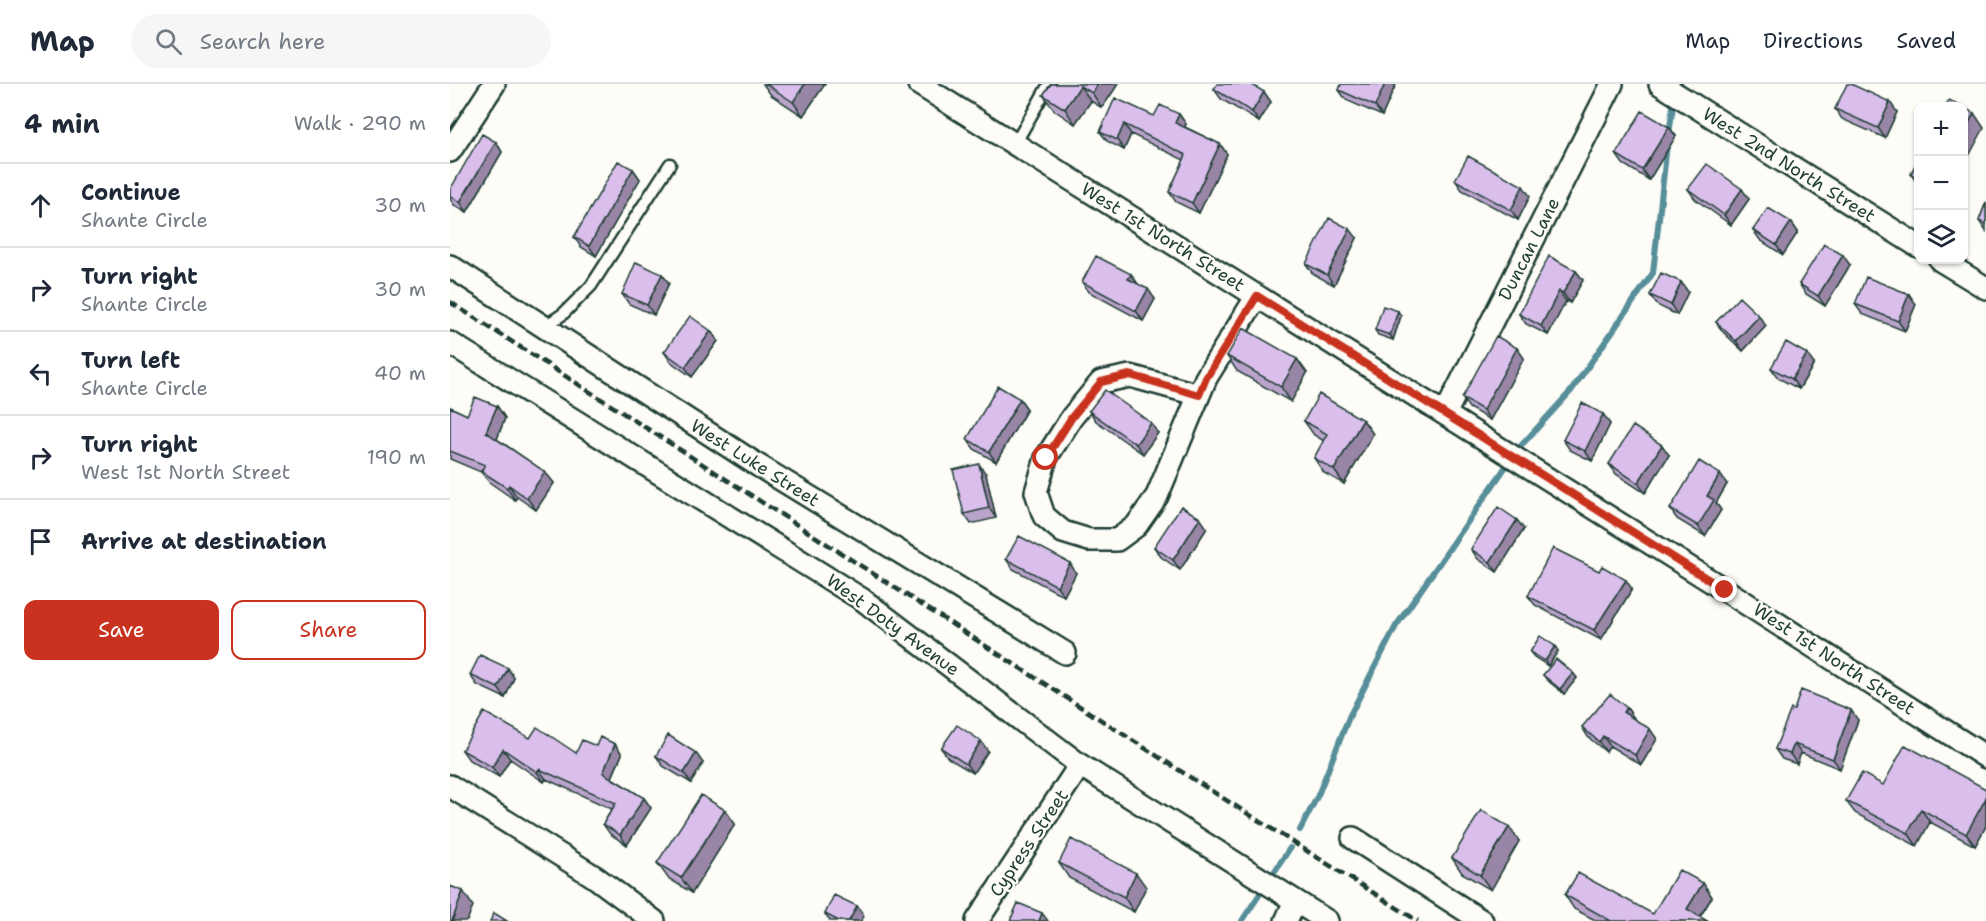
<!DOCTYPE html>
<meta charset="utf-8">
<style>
:root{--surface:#fff;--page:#f6f6f7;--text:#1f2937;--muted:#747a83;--line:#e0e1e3;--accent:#c8321e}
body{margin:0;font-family:"Shantell Sans",sans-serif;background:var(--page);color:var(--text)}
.controls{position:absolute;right:18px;top:18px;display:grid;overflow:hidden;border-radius:12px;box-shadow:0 2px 4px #0004}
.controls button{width:54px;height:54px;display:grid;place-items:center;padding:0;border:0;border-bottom:2px solid var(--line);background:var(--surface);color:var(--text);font:30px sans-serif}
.stop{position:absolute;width:18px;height:18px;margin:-14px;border:4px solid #c8321e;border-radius:50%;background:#fff}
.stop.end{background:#c8321e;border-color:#fff;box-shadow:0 2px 6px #0008}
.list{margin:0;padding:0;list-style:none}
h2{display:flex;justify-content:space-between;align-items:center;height:78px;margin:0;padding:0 24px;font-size:26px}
h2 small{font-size:20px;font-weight:400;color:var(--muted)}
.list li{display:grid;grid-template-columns:39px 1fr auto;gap:18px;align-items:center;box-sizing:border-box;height:84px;padding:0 24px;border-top:2px solid var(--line)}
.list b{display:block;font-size:22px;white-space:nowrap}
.list p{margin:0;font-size:20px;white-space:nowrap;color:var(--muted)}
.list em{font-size:20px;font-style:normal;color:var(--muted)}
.actions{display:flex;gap:12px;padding:18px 24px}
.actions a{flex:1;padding:14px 0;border:2px solid var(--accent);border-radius:12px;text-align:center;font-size:21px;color:var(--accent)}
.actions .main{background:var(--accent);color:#fff}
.icon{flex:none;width:33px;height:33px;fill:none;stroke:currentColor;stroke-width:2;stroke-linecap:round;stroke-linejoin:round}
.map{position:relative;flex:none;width:1536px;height:837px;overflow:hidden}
header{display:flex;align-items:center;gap:36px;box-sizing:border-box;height:84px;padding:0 30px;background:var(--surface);border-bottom:2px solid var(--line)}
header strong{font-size:28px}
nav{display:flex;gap:33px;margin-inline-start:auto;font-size:21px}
.search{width:420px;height:54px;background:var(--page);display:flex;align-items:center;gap:15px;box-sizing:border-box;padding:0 21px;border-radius:33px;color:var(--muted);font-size:22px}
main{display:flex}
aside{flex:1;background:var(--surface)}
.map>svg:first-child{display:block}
</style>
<header>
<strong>Map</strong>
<div class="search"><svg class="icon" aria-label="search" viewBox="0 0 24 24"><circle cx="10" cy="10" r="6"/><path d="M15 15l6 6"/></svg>Search here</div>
<nav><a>Map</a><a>Directions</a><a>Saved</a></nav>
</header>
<main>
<aside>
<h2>4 min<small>Walk · 290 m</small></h2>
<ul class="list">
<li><svg class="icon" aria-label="ahead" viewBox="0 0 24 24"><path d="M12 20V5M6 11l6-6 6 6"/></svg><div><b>Continue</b><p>Shante Circle</p></div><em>30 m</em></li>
<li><svg class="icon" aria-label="right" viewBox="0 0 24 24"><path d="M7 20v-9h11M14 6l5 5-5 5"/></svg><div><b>Turn right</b><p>Shante Circle</p></div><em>30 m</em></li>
<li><svg class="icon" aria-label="left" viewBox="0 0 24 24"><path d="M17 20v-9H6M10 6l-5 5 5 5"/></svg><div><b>Turn left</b><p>Shante Circle</p></div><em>40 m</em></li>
<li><svg class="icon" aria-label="right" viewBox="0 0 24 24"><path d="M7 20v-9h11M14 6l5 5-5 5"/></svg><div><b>Turn right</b><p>West 1st North Street</p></div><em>190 m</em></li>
<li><svg class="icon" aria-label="arrive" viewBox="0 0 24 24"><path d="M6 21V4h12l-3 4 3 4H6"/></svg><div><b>Arrive at destination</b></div></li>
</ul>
<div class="actions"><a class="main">Save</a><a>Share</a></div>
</aside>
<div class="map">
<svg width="1536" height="837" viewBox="0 0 1536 837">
<rect width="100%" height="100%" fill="#fdfcf7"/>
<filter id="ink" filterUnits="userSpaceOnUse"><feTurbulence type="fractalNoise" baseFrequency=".0167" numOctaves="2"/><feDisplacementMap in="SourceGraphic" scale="12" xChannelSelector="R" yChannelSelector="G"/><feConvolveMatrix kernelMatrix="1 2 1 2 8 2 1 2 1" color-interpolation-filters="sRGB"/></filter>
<g filter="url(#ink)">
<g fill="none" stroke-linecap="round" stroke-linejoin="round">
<!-- stream -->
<path stroke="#578e99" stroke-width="6" d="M1219,50l5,-35
M850,746l18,-35 31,-78 47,-91 122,-177 53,-58 82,-118 14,-129
M792,837l48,-73"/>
<!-- lane casing -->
<g stroke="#1f3d34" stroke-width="15">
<path id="lane" d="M565,60l34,-60
M94,243l19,-13 28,-28 79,-122"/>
</g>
<!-- street casing -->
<g stroke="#1f3d34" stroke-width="26">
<path id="street" d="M469,0l806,506 261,167
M1210,0l258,162
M0,67l44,-67
M1490,176l46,28
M0,182l309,200 306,187
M0,259l413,257 217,165 247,156
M749,311l-69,-19 -29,6 -29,35 -26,41 -10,34 8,24 19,16 26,8h28l19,-14 21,-30 49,-118 51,-82
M995,330l167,-330
M0,702l145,91 59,44
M903,754l129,83
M527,837l103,-156
M836,837l9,-20"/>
</g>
<!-- lane -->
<use href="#lane" stroke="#fdfcf7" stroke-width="10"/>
<!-- street -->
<use href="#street" stroke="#fdfcf7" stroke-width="21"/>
<!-- rail -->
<path stroke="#1f3d34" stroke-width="4.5" stroke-dasharray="9 4.5" stroke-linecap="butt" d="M0,218l757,486 211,133"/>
</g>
<!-- wall -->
<path fill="#bba4cc" stroke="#1f3d34" stroke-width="1.5" d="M313,0h62l-22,32 -32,-21z
M601,0h67l-16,24 -11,-7 -16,23 -21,-14 -11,-15z
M946,0l-14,32 -36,-16 -7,-10z
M764,5l50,3 7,10 -12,20 -38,-23z
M1385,25l62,3 -12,26 -43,-19z
M729,30l7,10 -1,3 35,17 7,10 -28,59 -23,-11 -7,-10 15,-32 -53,-26 -7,16 -17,-9 -7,-9 54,-16z
M1219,43l7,9 -27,44 -26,-16 -7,-10z
M46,58l6,10 -35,60 -13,-7 -4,-6v-9z
M1468,75v26l-7,-11z
M183,85l7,10 -44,77 -15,-9 -7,-10z
M1005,96l75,16 -12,24 -56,-30z
M1238,105l61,10 -18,26 -36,-26z
M1536,118v29l-7,-10z
M1341,138l7,10 -15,23 -23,-15 -7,-10z
M907,154l-23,47 -21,-11 -7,-10z
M1400,181l-25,41 -19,-12 -7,-10z
M1126,187l7,9 -13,23 -4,-2 -18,34 -22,-11 -7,-10z
M681,190l6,9 18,16 -12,22 -54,-29 -7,-10z
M1231,198l7,10 -11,23 -20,-10 -7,-10z
M219,199l-15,32 -25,-11 -7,-10z
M1405,220h61l-11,27 -43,-17z
M951,232l-8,24 -15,-5 -3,-5z
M1266,238l50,4 -23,25 -20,-19z
M268,257l-26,36 -21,-15 -7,-10z
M777,272l70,3 10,14 -16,29 -54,-31z
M1074,274l-34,62 -21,-12 -7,-10z
M1364,280l-15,25 -21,-11 -7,-10z
M570,315l7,10 -31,53 -22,-13 -7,-10z
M47,322l8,12 -8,21 48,33 9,11 -18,27 -19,-13 -2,3 -26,-18 -8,-10 -31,-13v-52l17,8z
M639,327l69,22 -15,21 -47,-33z
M1153,330l7,10 -18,37 -22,-11 -7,-10z
M913,336l10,14 -29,50 -20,-11 -10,-15 10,-17 -10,-6 -10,-14z
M1219,371l-24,38 -29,-19 -7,-10z
M536,390l10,44 -25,6 -7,-10z
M1277,400l-11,19 5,7 -16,26 -28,-17 -7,-10z
M757,444l-27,42 -19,-13 -7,-10z
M1074,445l-27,43 -19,-13 -7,-10z
M556,475l70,14 -12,23 -51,-27z
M1182,505l-31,51 -66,-35 -7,-9z
M1108,567l-10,15 -14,-9 -4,-5z
M1123,589l4,5 -13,16 -17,-14 -4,-5z
M20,591l44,3 -9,20 -28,-13z
M1177,624l7,11 23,20 -16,26 -31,-19 -4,6 -18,-15 -6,-10z
M1344,626l64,10 -18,49 -39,-16 -4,11 -15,-5 -7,-10z
M80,654l46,15 20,-7 19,-2 7,10 -10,24 32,20 7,10 -24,37 -17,-11 -7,-10 9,-15 -66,-30 -2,3 -34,-23 -11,18 -30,-17 -7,-10z
M491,664l47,3 -15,22 -25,-15z
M206,672l47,7 -12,20 -28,-17z
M1433,701l103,4v37l-11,20 -45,-24 -13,24 -62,-33 -9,-12z
M275,726l10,14 -43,69 -24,-15 -11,-15z
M1059,743l10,14 -28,49 -29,-17 -10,-15z
M609,779l87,24 -12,25 -65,-34z
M1253,799l9,14 -12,20 7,4h-110l-23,-12 -9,-14 88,19z
M407,822l7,10 -3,5h-31l-5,-7z"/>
<!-- shaded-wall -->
<path fill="#9986a6" stroke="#1f3d34" stroke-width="1.5" d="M355,0h20l-22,32 -10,-14z
M648,0h20l-16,24 -10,-15z
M935,0h11l-14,32 -7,-10z
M630,2l11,15 -16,23 -10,-15z
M814,8l7,10 -12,20 -7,-10z
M1440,18l7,10 -12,26 -7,-10z
M1524,29l10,15 -20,37v-33z
M729,30l7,10 -4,9 -7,-10z
M674,40l7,10 -7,16 -7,-10z
M1219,43l7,9 -27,44 -7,-10z
M46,58l6,10 -35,60 -7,-10z
M770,60l7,10 -28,59 -7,-10z
M183,85l7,10 -44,77 -7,-10z
M1073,102l7,10 -12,24 -7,-10z
M1292,105l7,10 -18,26 -7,-10z
M1341,138l7,10 -15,23 -7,-10z
M900,145l7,9 -23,47 -7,-10z
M1393,171l7,10 -25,41 -7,-10z
M1126,187l7,9 -13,23 -7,-10z
M212,190l7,9 -15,32 -7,-10z
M681,190l7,10 -10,-5z
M1231,198l7,10 -11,23 -6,-10z
M698,205l7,10 -12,22 -7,-10z
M1109,207l7,10 -18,34 -7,-9z
M1459,210l7,10 -11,27 -7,-10z
M948,227l3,5 -8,24 -3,-5z
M1309,232l7,10 -23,25 -7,-10z
M261,247l7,10 -26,36 -7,-10z
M1067,264l7,10 -34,62 -7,-10z
M1357,270l7,10 -15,25 -7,-10z
M847,275l10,14 -16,29 -10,-15z
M570,315l7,10 -31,53 -7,-10z
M47,322l8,12 -10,26 -9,-12z
M1153,330l7,10 -18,37 -7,-10z
M913,336l10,14 -29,50 -10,-14z
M701,339l7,10 -15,21 -7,-10z
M1212,361l7,10 -24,38 -7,-10z
M529,380l7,10 10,44 -7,-10z
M95,388l9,11 -18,27 -9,-12z
M1270,390l7,10 -11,19 5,7 -16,26 -7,-10 9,-30z
M59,401l8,12 -2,3 -8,-12z
M750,434l7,10 -27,42 -7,-10z
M1067,436l7,9 -27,43 -7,-10z
M620,479l6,10 -12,23 -7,-10z
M1176,496l6,9 -31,51 -7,-10z
M1105,562l3,5 -10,15 -3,-5z
M58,584l6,10 -9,20 -7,-10z
M1123,589l4,5 -13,16 -4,-5z
M1177,624l7,10 -4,4 -7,-10z
M1401,626l7,10 -18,49 -7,-10z
M1200,645l7,10 -16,26 -6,-10z
M1153,652l7,10 -4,6 -7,-10z
M531,657l7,10 -15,22 -7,-9z
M165,660l7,10 -12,28 -7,-9z
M1344,660l7,9 -4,11 -7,-10z
M53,665l7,10 -11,18 -7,-10z
M246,669l7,10 -12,20 -7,-10z
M89,685l7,10 -2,3 -7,-10z
M194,714l7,10 -24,37 -7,-10z
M1536,714v28l-11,20 -9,-12z
M1471,725l9,13 -13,24 -9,-13z
M275,726l10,14 -43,69 -11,-15z
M1059,743l10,14 -28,49 -11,-15z
M686,789l10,14 -12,25 -10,-15z
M1253,799l9,14 -15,24 -10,-12z
M13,807l10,15 -6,15h-15z
M407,822l7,10 -3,5h-12z
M592,829l6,8h-9z"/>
<!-- building -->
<path fill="#dabfed" stroke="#1f3d34" stroke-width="1.5" d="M316,0h39l-12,18z
M601,0h47l-6,9 -12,-7 -15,23 -22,-14z
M767,0h34l13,8 -12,20 -38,-23z
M891,0h44l-10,22 -36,-16z
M1397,0h4l39,18 -12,26 -43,-19z
M665,14l39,18 6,-11 19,9 -4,9 45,21 -28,59 -23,-11 17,-37 -62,-31 -7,16 -17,-8z
M1499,16l13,6h-16z
M1514,24l10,5 -10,19z
M1192,27l27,16 -27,43 -26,-16z
M32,50l14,8 -36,60 -10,-6v-6z
M1018,72l55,30 -12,24 -56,-30z
M1468,75v19l-7,-4z
M168,77l15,8 -44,77 -15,-9z
M1257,80l35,25 -18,26 -36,-26z
M1536,118v22l-7,-3z
M1318,124l23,14 -15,23 -23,-15z
M879,134l21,11 -23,46 -21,-11z
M1374,160l19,11 -25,41 -19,-12z
M646,172l35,18 -3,5 20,10 -12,22 -54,-29z
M1099,172l27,15 -13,22 -4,-2 -18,35 -22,-12z
M186,178l26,12 -15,31 -25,-11z
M1211,189l20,9 -10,23 -21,-10z
M1416,193l43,17 -11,27 -43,-17z
M1289,213l20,19 -23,25 -20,-19z
M933,222l15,5 -8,24 -15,-5z
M240,232l21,15 -26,36 -21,-15z
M793,244l54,31 -16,28 -54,-31z
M1046,252l21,12 -34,62 -21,-12z
M1336,258l21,12 -15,25 -21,-11z
M548,302l22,13 -31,53 -22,-13z
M655,306l46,33 -15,21 -47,-33z
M869,310l44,26 -29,50 -20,-12 13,-24 -23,-13z
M25,313l22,9 -11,26 59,40 -18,26 -18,-13 -2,3 -26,-17 4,-6 -35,-14v-44l17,8z
M1132,319l21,11 -18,37 -22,-11z
M1183,342l29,19 -24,38 -29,-19z
M1249,377l21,13 -13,22 7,4 -16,26 -28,-17z
M529,380l10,44 -25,6 -11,-44z
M731,422l19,12 -27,42 -19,-13z
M1048,423l19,13 -27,42 -19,-13z
M569,452l51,27 -13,23 -51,-27z
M1103,464l46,23 3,-5 24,14 -32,50 -66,-34z
M1090,552l15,10 -10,15 -15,-9z
M30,571l28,13 -10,20 -28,-13z
M1106,575l17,14 -13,16 -17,-14z
M1351,606l50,20 -18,49 -39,-15 -4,10 -15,-5 16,-40 3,1z
M1160,610l17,14 -4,4 27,17 -15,26 -32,-19 -4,6 -17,-15z
M34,628l46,26 7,-11 39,26 6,-13 14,6 4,-9 15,7 -12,29 41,25 -24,37 -17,-11 13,-21 -77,-34 -2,3 -34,-23 -11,18 -30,-17z
M507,641l24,16 -15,23 -25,-16z
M218,651l28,18 -12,20 -28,-17z
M1455,661l81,44v9l-20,36 -45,-25 -13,24 -62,-32 16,-28 21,12z
M251,711l24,15 -44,68 -24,-15z
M1031,726l28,17 -29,48 -28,-17z
M621,755l65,34 -12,24 -65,-34z
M1229,786l24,13 -16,26 20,12h-96l-46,-26 13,-22 75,41z
M0,802l13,5 -11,30h-2z
M384,811l23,11 -8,15h-10l-14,-7z
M568,819l24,10 -3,8h-29z
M44,829l13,8h-17z"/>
</g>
<g fill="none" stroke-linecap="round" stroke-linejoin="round" filter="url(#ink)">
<!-- route -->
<path stroke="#c8321e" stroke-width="8" d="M596,374l26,-41 29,-35 29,-7 69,20 7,-17 51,-82 468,294"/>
</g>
<g text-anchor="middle" stroke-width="5" stroke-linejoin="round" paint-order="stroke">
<!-- street labels -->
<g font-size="18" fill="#1f3d34" stroke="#fdfcf7">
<text transform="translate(1339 81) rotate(32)" y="6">West 2nd North Street</text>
<text transform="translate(713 153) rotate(32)" y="6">West 1st North Street</text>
<text transform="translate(1079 165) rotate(-63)" y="6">Duncan Lane</text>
<text transform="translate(305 379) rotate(32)" y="6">West Luke Street</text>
<text transform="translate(443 541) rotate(36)" y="6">West Doty Avenue</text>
<text transform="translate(1384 575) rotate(33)" y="6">West 1st North Street</text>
<text transform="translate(579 759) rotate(-56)" y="6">Cypress Street</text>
</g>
</g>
</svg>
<div class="controls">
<button>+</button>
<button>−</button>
<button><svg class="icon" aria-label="layers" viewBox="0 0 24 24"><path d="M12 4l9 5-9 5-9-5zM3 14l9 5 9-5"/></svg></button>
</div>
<div class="stop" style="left:596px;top:374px"></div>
<div class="stop end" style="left:1275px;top:506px"></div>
</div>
</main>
